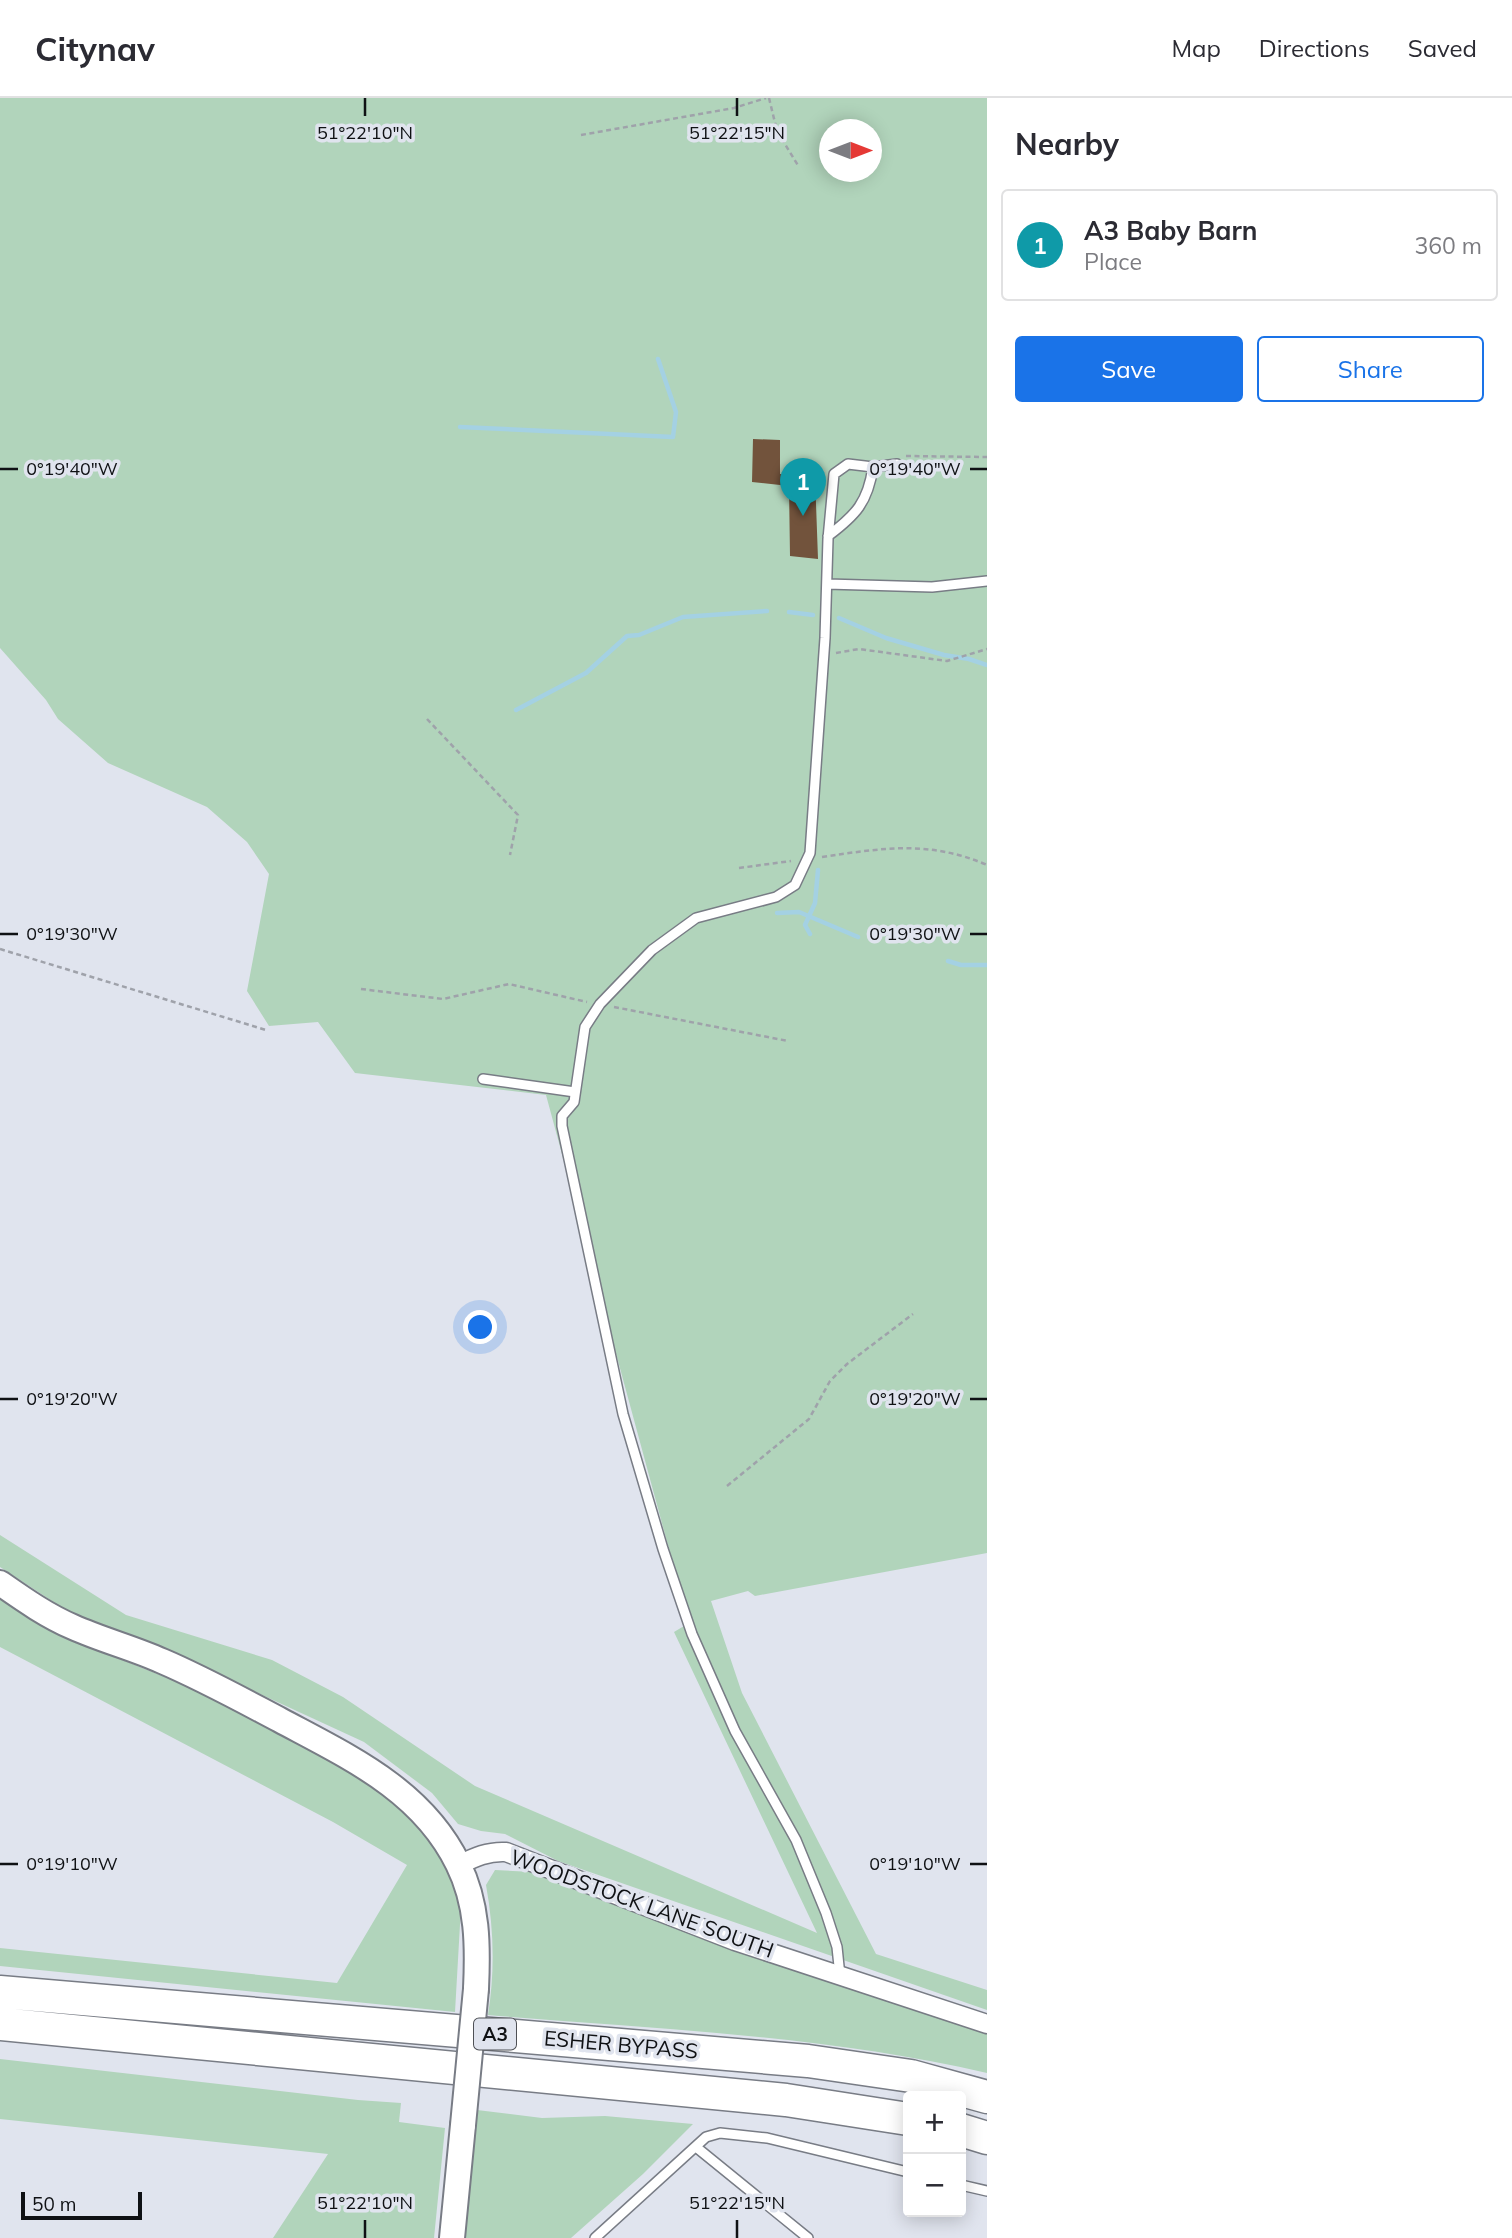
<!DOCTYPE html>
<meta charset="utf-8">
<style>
:root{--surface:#fff;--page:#f7f7f7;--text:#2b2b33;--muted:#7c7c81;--line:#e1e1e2;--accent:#1a73e8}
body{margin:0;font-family:Mulish,sans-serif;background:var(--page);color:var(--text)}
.controls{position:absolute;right:21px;bottom:21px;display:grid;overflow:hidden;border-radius:7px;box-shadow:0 4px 18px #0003}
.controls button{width:63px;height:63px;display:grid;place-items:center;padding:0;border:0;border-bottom:2px solid var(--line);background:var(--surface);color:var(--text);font:35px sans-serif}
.compass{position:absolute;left:819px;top:21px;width:63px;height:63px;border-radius:50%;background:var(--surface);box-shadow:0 4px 18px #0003;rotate:90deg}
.scale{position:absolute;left:21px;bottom:18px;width:121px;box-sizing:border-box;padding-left:7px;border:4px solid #0f1114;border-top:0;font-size:19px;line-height:24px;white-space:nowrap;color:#0f1114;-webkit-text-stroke:5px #e0e4ee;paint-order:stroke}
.you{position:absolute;left:481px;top:1230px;width:24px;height:24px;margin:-18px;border:5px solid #fff;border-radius:50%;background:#1a73e8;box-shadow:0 0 0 10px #1a73e833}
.badge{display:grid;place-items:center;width:46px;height:46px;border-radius:50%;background:var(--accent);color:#fff;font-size:23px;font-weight:700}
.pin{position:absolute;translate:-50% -58px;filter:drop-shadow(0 2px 4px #0008)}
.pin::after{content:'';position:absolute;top:37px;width:24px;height:21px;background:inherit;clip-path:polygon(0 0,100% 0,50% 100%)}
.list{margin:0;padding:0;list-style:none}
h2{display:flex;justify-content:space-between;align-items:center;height:91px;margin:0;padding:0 28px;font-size:30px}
h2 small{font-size:23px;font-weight:400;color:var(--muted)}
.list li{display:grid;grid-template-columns:46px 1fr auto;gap:21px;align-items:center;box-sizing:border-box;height:112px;margin:0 14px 14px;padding:0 14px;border:2px solid var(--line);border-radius:7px}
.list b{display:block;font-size:26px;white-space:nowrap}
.list p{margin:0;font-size:23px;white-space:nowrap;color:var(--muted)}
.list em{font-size:23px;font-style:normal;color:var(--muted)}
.actions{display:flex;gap:14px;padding:21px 28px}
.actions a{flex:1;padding:16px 0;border:2px solid var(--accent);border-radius:7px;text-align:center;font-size:24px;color:var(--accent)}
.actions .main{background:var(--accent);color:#fff}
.map{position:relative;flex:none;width:987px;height:2140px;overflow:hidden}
header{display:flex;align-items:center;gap:42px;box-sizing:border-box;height:98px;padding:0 35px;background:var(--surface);border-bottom:2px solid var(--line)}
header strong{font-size:33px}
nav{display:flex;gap:38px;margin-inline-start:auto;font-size:24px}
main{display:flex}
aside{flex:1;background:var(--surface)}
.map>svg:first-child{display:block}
</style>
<header>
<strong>Citynav</strong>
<nav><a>Map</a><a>Directions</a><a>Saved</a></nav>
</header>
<main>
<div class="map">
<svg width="987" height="2140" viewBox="0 0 987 2140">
<rect width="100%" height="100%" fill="#e0e4ee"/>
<!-- green -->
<path fill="#b1d4bb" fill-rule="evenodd" d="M0,0h987v1455l-232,43 -7,-5 -37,10 31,92 134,261 111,36v20l-429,-149 -53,-27 -24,-3 -23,-7 -26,-31 -68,-51 -178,-82 -108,-42 -78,-51v-32l126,80 146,45 71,37 132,89 342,147 -143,-301 15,-9 -143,-528 -191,-22 -37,-51 -49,4 -22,-35 22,-117 -22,-32 -40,-35 -99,-44 -50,-44 -12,-19 -46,-52zM830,32h42v42h-42z
M0,1498l70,43 110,44 90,43 123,70 48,56 14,34 6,21 -6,105 -455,-46v-18l337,35 70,-118 -74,-43 -333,-175z
M495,1772l38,2 240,89 214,69v43c-163,-38 -332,-44 -499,-58 7,-44 6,-86 -2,-130z
M0,1961l358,41 43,3 -2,19 46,6 -11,110h-161l55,-84 -328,-35z
M477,2012l65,8 63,-2 88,8 -50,50 -72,64h-107z"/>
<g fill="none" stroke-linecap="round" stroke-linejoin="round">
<!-- stream -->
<path stroke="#a4d1e3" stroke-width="4.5" d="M460,329l213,10 3,-25 -18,-53
M789,514l24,3
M839,520l47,20 58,17 25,4 18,6
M516,612l70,-37 41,-37 12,-1 44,-18 84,-6
M777,815l22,-1 59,25
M810,836l-5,-9 10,-22 3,-33
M948,863l13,4h26"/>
</g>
<!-- building -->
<path fill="#72533c" d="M753,341l27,1v34l35,2 3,83 -28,-3 -1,-70 -37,-4z"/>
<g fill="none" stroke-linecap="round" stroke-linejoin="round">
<!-- lane casing -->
<g stroke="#787c85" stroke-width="12">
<path id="lane" d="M828,438c28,-21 40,-34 45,-69
M827,486l105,3 55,-6
M483,981l92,13
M840,1878l-3,-29 -11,-34 -30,-73 -61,-109 -43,-97 -29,-85 -40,-135 -61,-288v-10l12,-14 11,-75 15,-23 52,-54 44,-32 80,-21 19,-12 15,-32 15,-215 3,-99 6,-65 14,-10 25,3 24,-3
M696,2049l112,91
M961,2087l26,6
M595,2140l111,-101 14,-4 47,5 141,34"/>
</g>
<!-- street casing -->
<g stroke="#787c85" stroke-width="21">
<path id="street" d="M459,1767c16,-8 29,-14 47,-13l229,89 252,83"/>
</g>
<!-- secondary casing -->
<g stroke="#787c85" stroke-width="28">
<path id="secondary" d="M0,1485c23,16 47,33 73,44 29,13 60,21 89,34 40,17 80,39 118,59 69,37 142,70 178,144 20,40 20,82 18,125
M452,2140l11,-113"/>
</g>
<!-- highway casing -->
<g stroke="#787c85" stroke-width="35">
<path id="highway" d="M0,1894l808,69 103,15 76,21
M0,1926l786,76 122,19
M961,2032l26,8"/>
</g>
<!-- path -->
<path stroke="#9fa2aa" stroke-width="2.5" stroke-dasharray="5 3.5" stroke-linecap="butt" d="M769,0l8,33 22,36
M581,37l153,-27 32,-10
M906,358l81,1
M836,555l23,-4 88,12 40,-12
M427,621l91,96 -8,40
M822,759c61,-9 107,-17 165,8
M739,770l52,-7
M0,851l266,81
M361,891l82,10 66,-15 78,18
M614,909l174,34
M727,1388l82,-67 21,-38 17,-17 66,-50"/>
<!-- lane -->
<use href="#lane" stroke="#fff" stroke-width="9"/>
<!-- street -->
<use href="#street" stroke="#fff" stroke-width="18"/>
<!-- secondary -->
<use href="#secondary" stroke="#fff" stroke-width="24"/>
<!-- highway -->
<use href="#highway" stroke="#fff" stroke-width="32"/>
<!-- secondary-bridge casing -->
<g stroke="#787c85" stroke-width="28" stroke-linecap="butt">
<path id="secondary-bridge" d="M463,2027l13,-136"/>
</g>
<!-- secondary-bridge -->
<use href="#secondary-bridge" stroke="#fff" stroke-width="24"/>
</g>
<!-- ticks -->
<path fill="none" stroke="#0f1114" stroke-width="2.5" d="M365,0v18M737,0v18M0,371h18M970,371h17M0,836h18M970,836h17M0,1301h18M970,1301h17M0,1766h18M970,1766h17M365,2122v18M737,2122v18"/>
<g text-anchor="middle" stroke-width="7" stroke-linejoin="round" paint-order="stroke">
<!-- shield labels -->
<rect fill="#e0e4ee" stroke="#4e5055" stroke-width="2" x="474" y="1920.5" width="42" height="31" rx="5"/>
<g font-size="19" font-weight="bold" fill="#0f1114">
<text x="495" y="1943">A3</text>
</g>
<!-- street labels -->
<g font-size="21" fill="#0f1114" stroke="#e0e4ee">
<text transform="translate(642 1806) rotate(20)" y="7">WOODSTOCK LANE SOUTH</text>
<text transform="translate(621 1947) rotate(5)" y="7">ESHER BYPASS</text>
</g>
</g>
<g font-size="18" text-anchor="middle" fill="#0f1114" stroke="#e0e4ee" stroke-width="7" stroke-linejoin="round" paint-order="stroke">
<text x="365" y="41">51°22'10"N</text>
<text x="737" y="41">51°22'15"N</text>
<text x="915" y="377">0°19'40"W</text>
<text x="72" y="377">0°19'40"W</text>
<text x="915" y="842">0°19'30"W</text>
<text x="72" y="842">0°19'30"W</text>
<text x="915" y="1307">0°19'20"W</text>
<text x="72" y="1307">0°19'20"W</text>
<text x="72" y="1772">0°19'10"W</text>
<text x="915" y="1772">0°19'10"W</text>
<text x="365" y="2111">51°22'10"N</text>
<text x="737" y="2111">51°22'15"N</text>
</g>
</svg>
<div class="controls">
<button>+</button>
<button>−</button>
</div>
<svg class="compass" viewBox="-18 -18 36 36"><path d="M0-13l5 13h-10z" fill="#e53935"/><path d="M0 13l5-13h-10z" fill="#7c7c81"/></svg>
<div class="scale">50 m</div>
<div class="you"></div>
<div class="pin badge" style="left:803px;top:418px;background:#0f9aa8">1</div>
</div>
<aside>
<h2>Nearby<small></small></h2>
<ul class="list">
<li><span class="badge" style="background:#0f9aa8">1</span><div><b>A3 Baby Barn</b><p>Place</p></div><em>360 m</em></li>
</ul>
<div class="actions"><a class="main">Save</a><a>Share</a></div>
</aside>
</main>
